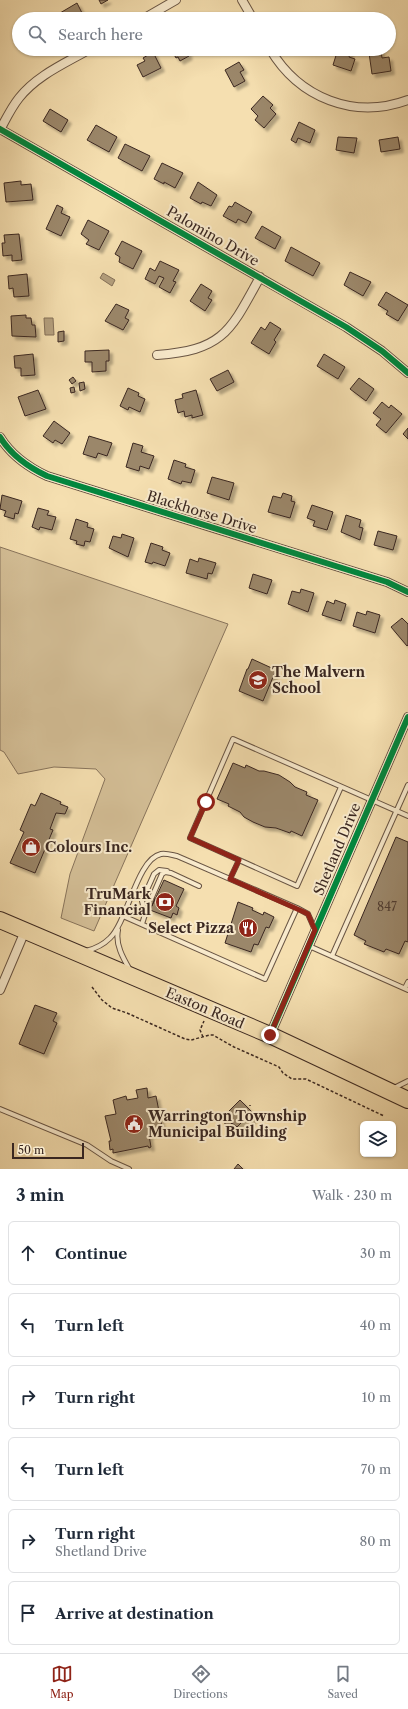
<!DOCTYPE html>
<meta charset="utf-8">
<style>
:root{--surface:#fff;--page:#f6f6f7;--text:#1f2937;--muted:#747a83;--line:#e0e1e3;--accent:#8f2418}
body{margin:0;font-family:"Libre Caslon Text",serif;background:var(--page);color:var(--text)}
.controls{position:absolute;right:12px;bottom:12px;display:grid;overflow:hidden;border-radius:6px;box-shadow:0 1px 3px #0004}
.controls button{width:36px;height:36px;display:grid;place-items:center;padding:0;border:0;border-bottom:1px solid var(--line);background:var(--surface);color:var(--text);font:20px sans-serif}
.scale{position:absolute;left:12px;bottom:10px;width:72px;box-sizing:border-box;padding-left:4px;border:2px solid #3a2720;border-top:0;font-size:11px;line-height:14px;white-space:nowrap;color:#3a2720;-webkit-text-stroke:3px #f8eacc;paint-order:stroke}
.stop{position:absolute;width:12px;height:12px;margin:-9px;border:3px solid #8f2418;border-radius:50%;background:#fff}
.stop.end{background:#8f2418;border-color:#fff;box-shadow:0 1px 4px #0008}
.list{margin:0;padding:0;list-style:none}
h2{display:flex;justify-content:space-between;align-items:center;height:52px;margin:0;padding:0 16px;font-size:17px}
h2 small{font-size:13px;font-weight:400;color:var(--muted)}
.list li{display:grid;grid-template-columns:26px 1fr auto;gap:12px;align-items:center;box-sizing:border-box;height:64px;margin:0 8px 8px;padding:0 8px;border:1px solid var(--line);border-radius:6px}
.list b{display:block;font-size:15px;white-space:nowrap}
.list p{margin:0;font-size:13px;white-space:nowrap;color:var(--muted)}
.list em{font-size:13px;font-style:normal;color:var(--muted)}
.icon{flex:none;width:22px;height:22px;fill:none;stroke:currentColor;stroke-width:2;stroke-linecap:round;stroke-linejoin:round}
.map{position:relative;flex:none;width:408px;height:1169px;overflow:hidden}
.search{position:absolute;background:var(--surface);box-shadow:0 1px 3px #0004;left:12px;right:12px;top:12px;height:44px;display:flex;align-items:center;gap:10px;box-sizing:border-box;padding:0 14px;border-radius:22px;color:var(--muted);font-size:15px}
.sheet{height:484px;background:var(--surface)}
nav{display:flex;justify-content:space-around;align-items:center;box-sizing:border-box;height:56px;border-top:1px solid var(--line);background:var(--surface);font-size:11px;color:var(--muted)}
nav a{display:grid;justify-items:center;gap:2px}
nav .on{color:var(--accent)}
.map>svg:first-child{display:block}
</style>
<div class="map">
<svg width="408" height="1169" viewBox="0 0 408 1169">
<defs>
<filter id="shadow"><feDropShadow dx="3.5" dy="3.5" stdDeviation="1" flood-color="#0004"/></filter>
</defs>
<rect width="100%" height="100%" fill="#f5dfb0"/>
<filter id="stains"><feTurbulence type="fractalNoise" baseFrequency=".005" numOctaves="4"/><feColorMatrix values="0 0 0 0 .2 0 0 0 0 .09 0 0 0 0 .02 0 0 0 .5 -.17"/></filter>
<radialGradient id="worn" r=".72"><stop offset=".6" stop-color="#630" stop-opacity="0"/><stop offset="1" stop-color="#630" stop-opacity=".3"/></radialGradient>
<!-- green -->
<path fill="#d5c098" stroke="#88745c" d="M0,547l228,77 -134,307 -33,-13 9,-44 35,-95 -9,-10 -42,-2 -36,7 -14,-22 -4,-2z"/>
<!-- water -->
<path fill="#b5a07f" stroke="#847059" d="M103,273l12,7 -3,6 -12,-8z
M44,318h9l1,17h-9z"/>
<!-- building -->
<path fill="#9b876b" stroke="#3a2720" filter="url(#shadow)" d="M99,0h9l-7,4z
M77,3l6,12 -7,4h-13l-3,-6z
M219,13l3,6h-13z
M304,14l3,5h-12z
M171,49h22l-6,3 2,4 -9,5 -2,-4 -2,1z
M338,49l13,1 -2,7 6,2 -4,12 -18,-6z
M381,51l1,7 7,-1 2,14 -19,3 -3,-21z
M153,52l8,16 -18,9 -6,-12 8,-4 -2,-3z
M239,62l5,8 -4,2 5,9 -11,6 -9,-17z
M263,96l10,9 -3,3 6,6 -12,14 -9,-8 3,-4 -7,-7z
M50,109l18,11 -7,12 -18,-11z
M299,122l16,8 -5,13 -12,-5 -2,5 -5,-3z
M96,125l21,12 -8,15 -22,-12z
M338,137l19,1 -3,15 -18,-3z
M398,137l2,12 -19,3 -2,-12z
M125,144l25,12 -8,15 -24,-13z
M162,163l21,10 -8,15 -11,-6v2l-10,-5z
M21,181v4l10,-1 2,16 -27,2 -2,-19z
M198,182l19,13 -6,11 -9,-4 -1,2 -11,-6z
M235,202l17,10 -6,11 -8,-4 -2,4 -13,-7 6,-10 3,1z
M57,205l6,3 -2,5 9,4 -9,19 -15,-7z
M88,220l21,11 -10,19 -13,-6 3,-4 -8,-6z
M262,226l19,11 -6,12 -20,-11z
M19,234l3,26 -10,1v-6l-9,1 -1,-13h3l-1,-8z
M122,241l20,10 -9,18 -14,-7 1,-5 -5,-3z
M291,247l29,16 -7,13 -28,-15z
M160,261l19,9 -6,11 3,1 -6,11 -11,-6 5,-9 -5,-2 -4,8 -10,-5 5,-11 5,3z
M350,272l21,10 -8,14 -19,-11z
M27,274l2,22 -15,1 -1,-9 -4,1 -1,-13z
M201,284l11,7 -4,7 4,2 -7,11 -15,-10z
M386,292l22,13 -10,16 -12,-7 2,-3 -10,-6z
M116,304l13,6 -4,8 4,2 -6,10 -18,-9z
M26,315v3h5l1,7h3l1,12 -24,-1 -1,-20z
M270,322l11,7 -7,11 2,2 -7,12 -18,-11 10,-16 4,3z
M64,331v10l-6,1v-10z
M109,350v11h-3v10l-14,1v-10h-7v-11z
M33,354l2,21 -14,1v-8h-6l-1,-12z
M324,354l21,13 -7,12 -21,-13z
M228,370l6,12 -17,9 -7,-12z
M73,377l3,4 -4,3 -3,-4z
M359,378l15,11 -8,12 -16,-12z
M84,382l1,7 -5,2 -1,-8z
M74,387l1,5 -4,1 -1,-5z
M128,388l11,5 -1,3 7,3 -5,13 -11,-5 -1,3 -8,-4z
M38,390l8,19 -21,7 -7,-19z
M196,390l7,25 -11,3v-3l-7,2 -1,-6 -6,2 -3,-13 8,-2 -1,-4z
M382,402l7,6 2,-3 11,9 -16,19 -10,-8 5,-6 -8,-6z
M54,421l16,12 -8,11 -7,-4 -2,3 -10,-7z
M408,428v11l-5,-5z
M89,436l23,7 -5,13 -9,-3 -2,5 -13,-4z
M133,443l10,3 -2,6 13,4 -5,13 -9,-3 -1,5 -13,-4z
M174,460l12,4 -1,3 10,3 -4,13 -9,-2 -1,3 -13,-5z
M212,477l22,6 -5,17 -22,-7z
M283,493l9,3 -1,5 4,1 -5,16 -22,-6 5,-16 8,2z
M2,495l20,6 -4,13 -3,-1 -1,6 -10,-3 2,-5 -6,-2z
M312,505l21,7 -6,18 -14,-4 2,-5 -8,-3z
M38,508l11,3 -2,4 9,2 -4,13 -12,-3 -1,3 -7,-3z
M346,515l15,5 -2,7 4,1 -3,12 -19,-8z
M76,519l12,4 -1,4 7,2 -4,13 -5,-1 -1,5 -8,-2 1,-3 -7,-2z
M378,531l19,5 -4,14 -19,-5z
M122,534l12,4 -6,19 -19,-9 4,-12 8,2z
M151,543l12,4 -1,3 8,3 -5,13 -12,-4 -1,2 -7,-2z
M199,558l17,5 -4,11 -4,-1 -1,6 -21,-6 4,-14 8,3z
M253,574l19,6 -5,14 -18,-6z
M301,589l13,4 -6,19 -20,-8 4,-13 8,2z
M335,600l11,4 -5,17 -19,-6 5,-14 7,3z
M367,611l13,4 -5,18 -22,-7 4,-14 9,3z
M402,618l6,6v21l-1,1 -16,-19z
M252,659l24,11 -13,31 -24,-10 8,-22h1z
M233,763l12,5 1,-3 13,6h5l15,4 11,7 5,5 12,5 -1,3 12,5 -16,36 -11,-5 -1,2 -14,-5 -11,-1 -12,-5 -9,-5 -4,-5 -12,-6 1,-2 -12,-5z
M41,793l20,9 -1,2 8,3 -3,7 -9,-1 -6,16 3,1 -18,43 -25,-10 14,-31 -4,-2 11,-26 4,2z
M396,837l12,5v100l-3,-1 -6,13 -13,-5 -2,3 -20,-8 2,-3 -12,-6z
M164,880l20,9 -8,17 3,2 -1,3 -1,4 -4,-2 -2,5 -21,-8z
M148,895l7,3 -3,8 -8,-3z
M238,902l15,6 -1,2 11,5 1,-3 10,5 -5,11 -3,-1 -8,18 -4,-1 -3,8 -26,-9z
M35,1005l22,8 -4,8 4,2 -13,31 -25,-10z
M147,1088l1,10 8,-2 7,36 -14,3 2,12 -2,1 -1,-2 -35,7v-4l-3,1 -1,-9h2l-6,-25 11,-2 -3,-14 13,-4 1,4 11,-2 -2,-8z
M240,1100l16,16 -7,7 -4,-4 -8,8 -5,-4 -4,4 -7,-8z
M238,1164l5,5h-9z"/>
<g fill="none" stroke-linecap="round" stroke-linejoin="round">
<!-- lane casing -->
<g stroke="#695544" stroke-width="6">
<path id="lane" d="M341,787l-44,99 -107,-48 43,-99 175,77
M230,879l9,-19
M152,897l10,-23 3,-2 6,1 28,13
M145,913l-3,-12 12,-27 5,-4 8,1
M123,916l142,63 32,-71
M142,924l6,-19
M118,930c-3,14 5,28 12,40
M309,946l99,44
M86,951c8,-2 17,-6 24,-13 18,-18 27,-79 51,-84 5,-1 11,1 16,2l120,52 11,6 7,16
M332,956l76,-171
M405,988l3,-6
M394,1088l14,-7
M0,1109l87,36 24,16 18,8"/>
</g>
<!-- street casing -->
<g stroke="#695544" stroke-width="10">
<path id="street" d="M242,0l11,19
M143,19l33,-19
M270,49c29,49 84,71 138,51
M0,129l346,198 36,24 26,22
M0,130c6,-11 11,-22 19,-32 18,-23 47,-35 71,-49
M157,355c66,-5 73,-23 103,-78
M0,437c11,18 28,30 47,39l340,106 21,10
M0,990l25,-59
M270,1035l138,-318"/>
</g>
<!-- highway casing -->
<g stroke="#3a2720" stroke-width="18">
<path id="highway" d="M0,920l270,115 138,65"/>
</g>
<!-- path -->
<path stroke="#3a2720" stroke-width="1.5" stroke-dasharray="3 2" stroke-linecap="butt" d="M92,987l10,13 10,8 15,5 58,26 6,1 19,-5h3l21,12 45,20 4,6 9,6h14l78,37
M203,1037l-3,-7 4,-9
M250,1106v-1"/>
<!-- lane -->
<use href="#lane" stroke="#f8eacc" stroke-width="4"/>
<!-- street -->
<use href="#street" stroke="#f8eacc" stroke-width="8"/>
<!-- highway -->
<use href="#highway" stroke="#f5dfb0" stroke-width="16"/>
<!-- cycleway casing -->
<g stroke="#f8eacc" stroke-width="8">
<path id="cycleway" d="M0,129l346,198 36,24 26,22
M0,437c11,18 28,30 47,39l340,106 21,10
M270,1035l138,-318"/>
</g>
<!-- cycleway -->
<use href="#cycleway" stroke="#00873e" stroke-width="6"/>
</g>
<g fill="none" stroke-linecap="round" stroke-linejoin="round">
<!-- route -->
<path stroke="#8f2418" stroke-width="5" d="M206,802l-16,36 49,22 -9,19 74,33 4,2 7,16 -45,105"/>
</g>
<!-- icons -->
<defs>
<g id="school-disc" transform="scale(1)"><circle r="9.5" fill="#8f2418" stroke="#f8eacc"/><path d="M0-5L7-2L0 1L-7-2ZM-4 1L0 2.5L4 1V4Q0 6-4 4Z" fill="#fff"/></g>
<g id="shop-disc" transform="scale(1)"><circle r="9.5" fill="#8f2418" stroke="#f8eacc"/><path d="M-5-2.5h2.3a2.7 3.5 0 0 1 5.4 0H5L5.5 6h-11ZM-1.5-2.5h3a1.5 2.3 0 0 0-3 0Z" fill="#fff"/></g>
<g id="bank-disc" transform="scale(1)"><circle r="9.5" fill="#8f2418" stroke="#f8eacc"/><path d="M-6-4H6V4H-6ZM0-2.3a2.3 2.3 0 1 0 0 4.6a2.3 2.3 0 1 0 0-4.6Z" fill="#fff"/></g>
<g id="restaurant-disc" transform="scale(1)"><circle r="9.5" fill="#8f2418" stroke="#f8eacc"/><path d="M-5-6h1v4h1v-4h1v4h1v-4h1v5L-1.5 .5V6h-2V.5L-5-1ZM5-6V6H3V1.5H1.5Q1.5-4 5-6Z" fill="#fff"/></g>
<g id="civic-disc" transform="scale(1)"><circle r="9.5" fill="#8f2418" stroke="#f8eacc"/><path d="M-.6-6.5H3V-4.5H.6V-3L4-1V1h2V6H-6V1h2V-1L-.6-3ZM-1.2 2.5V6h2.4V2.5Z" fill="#fff"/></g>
</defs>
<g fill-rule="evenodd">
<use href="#school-disc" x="258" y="680"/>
<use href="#shop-disc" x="31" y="847"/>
<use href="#bank-disc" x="165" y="902"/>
<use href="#restaurant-disc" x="248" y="928"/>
<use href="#civic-disc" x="134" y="1124"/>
</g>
<g text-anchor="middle" stroke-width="4" stroke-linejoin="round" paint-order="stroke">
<!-- number labels -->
<g font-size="12" fill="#523f33">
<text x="387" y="911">847</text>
</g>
<!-- street labels -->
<g font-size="14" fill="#3a2720" stroke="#f8eacc">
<text transform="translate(213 236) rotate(30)" y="5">Palomino Drive</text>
<text transform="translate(202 512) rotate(17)" y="5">Blackhorse Drive</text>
<text transform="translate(337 849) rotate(-67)" y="5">Shetland Drive</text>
<text transform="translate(205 1008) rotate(23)" y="5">Easton Road</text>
</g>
<!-- poi labels -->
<g font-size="14" font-weight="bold" fill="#3a2720" stroke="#f8eacc" text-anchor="start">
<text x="272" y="677">The Malvern<tspan x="272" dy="16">School</tspan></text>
<text x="45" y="852">Colours Inc.</text>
<text x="151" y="899" text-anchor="end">TruMark<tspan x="151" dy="16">Financial</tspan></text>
<text x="234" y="933" text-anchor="end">Select Pizza</text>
<text x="148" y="1121">Warrington Township<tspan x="148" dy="16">Municipal Building</tspan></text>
</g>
</g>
<rect width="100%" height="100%" filter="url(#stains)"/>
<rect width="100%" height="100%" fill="url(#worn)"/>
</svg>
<div class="controls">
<button><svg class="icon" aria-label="layers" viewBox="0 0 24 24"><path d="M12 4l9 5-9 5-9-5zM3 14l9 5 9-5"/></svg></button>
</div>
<div class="scale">50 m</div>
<div class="stop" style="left:206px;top:802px"></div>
<div class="stop end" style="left:270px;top:1035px"></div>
<div class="search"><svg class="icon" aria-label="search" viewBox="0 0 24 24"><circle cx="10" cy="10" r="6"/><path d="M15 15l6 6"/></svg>Search here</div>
</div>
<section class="sheet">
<h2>3 min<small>Walk · 230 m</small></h2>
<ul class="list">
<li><svg class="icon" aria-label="ahead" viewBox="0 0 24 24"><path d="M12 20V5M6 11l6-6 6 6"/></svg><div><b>Continue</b></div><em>30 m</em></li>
<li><svg class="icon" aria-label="left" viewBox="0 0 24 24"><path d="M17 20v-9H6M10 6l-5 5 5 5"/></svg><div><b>Turn left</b></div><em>40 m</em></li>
<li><svg class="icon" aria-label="right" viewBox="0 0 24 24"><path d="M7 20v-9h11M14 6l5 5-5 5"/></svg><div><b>Turn right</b></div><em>10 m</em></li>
<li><svg class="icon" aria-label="left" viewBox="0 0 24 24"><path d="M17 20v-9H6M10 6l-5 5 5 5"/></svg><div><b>Turn left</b></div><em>70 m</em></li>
<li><svg class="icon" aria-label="right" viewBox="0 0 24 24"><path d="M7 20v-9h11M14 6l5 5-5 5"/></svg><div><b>Turn right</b><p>Shetland Drive</p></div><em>80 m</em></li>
<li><svg class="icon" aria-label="arrive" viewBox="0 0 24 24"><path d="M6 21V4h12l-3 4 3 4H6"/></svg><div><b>Arrive at destination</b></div></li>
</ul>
</section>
<nav>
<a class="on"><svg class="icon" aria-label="map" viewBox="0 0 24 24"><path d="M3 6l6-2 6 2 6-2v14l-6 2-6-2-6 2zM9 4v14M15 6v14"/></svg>Map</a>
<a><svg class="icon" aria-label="directions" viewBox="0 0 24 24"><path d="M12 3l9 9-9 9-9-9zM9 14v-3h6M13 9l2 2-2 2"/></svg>Directions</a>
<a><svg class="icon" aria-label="saved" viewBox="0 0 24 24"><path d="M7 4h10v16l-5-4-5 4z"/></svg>Saved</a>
</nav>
